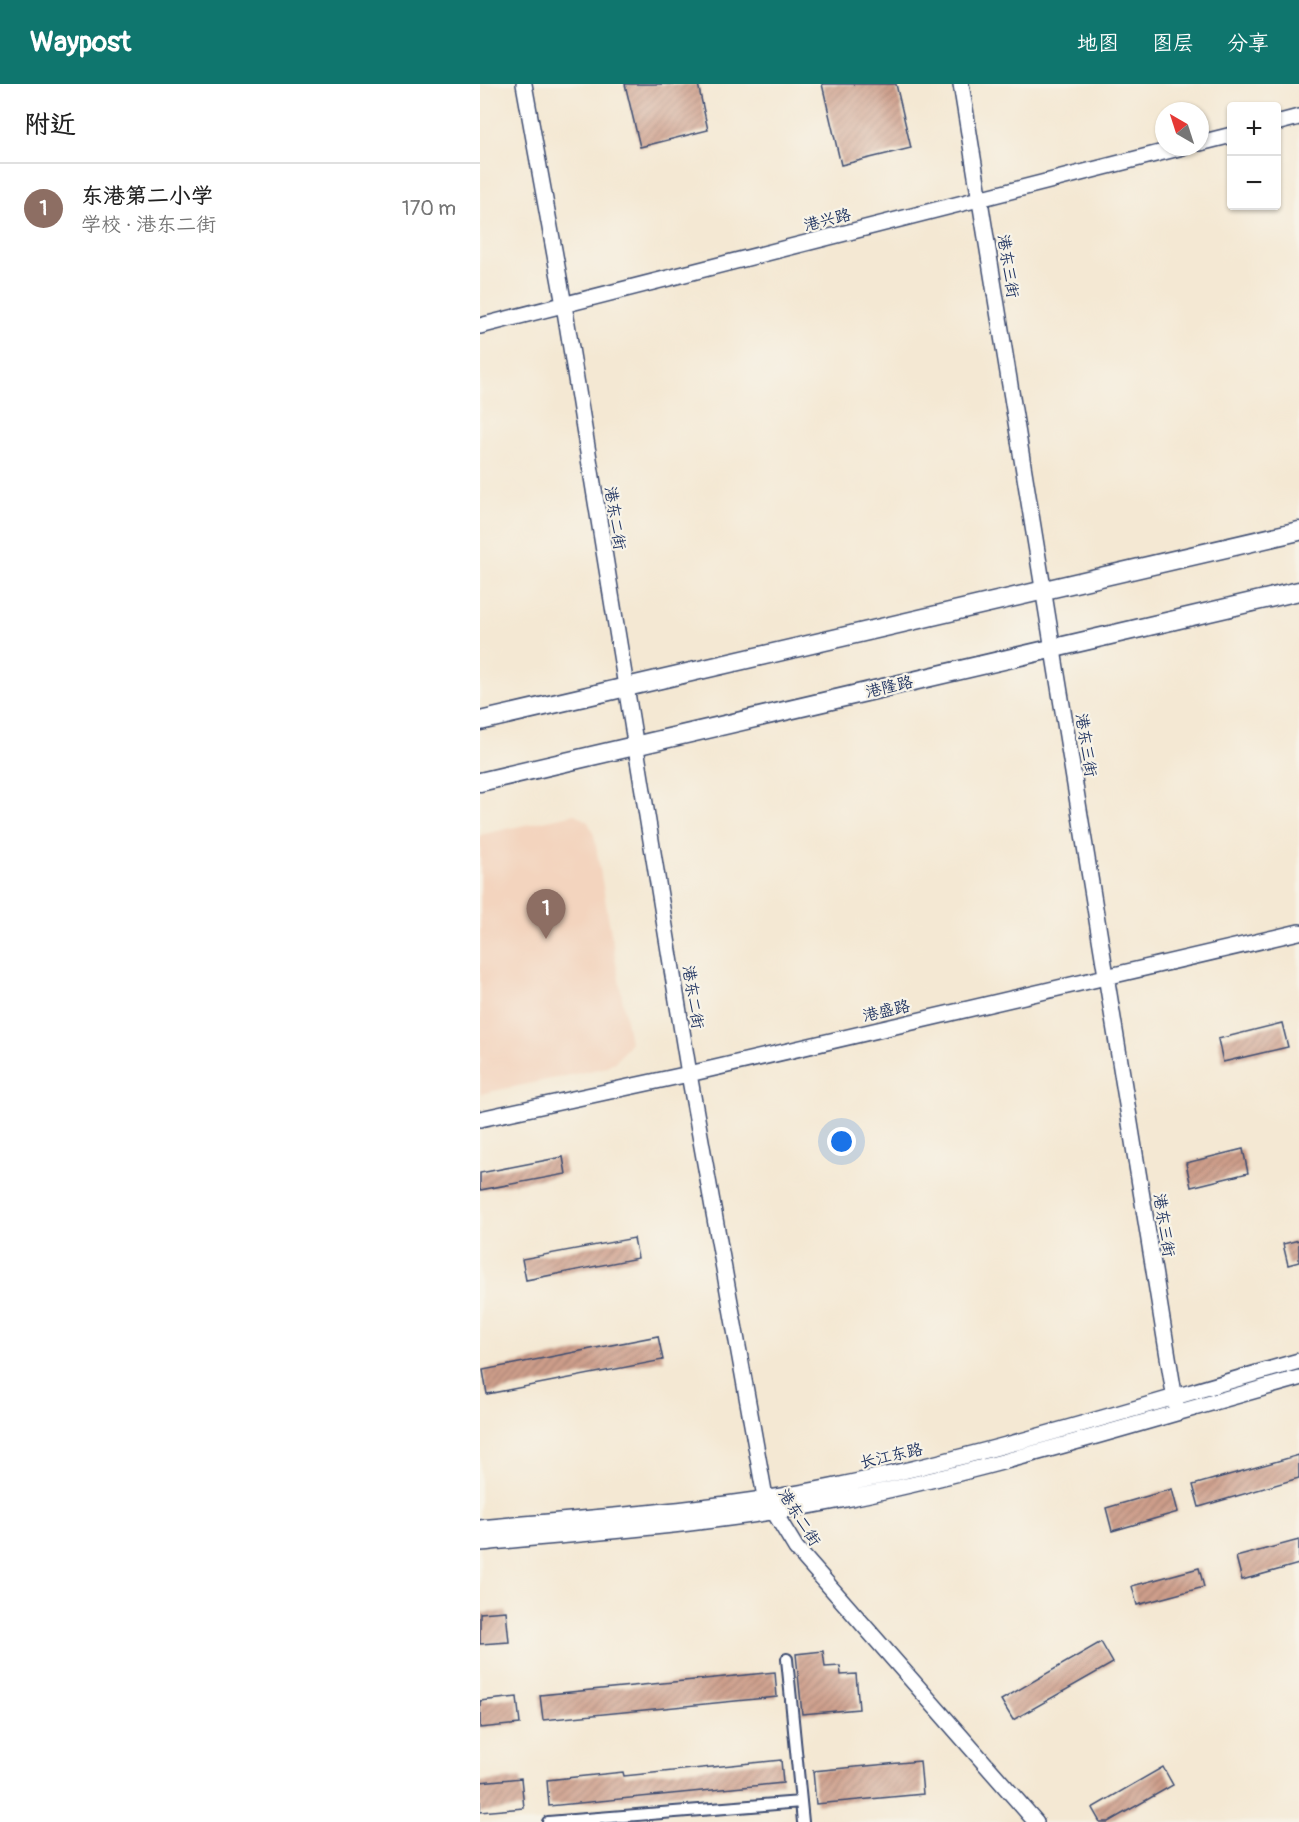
<!DOCTYPE html>
<html lang="zh">
<meta charset="utf-8">
<style>
:root{--surface:#fff;--page:#f6f6f6;--text:#222;--muted:#767676;--line:#e0e0e0;--accent:#0f766e}
body{margin:0;font-family:Pangolin,"LXGW WenKai TC",sans-serif;background:var(--page);color:var(--text)}
.controls{position:absolute;right:18px;top:18px;display:grid;overflow:hidden;border-radius:6px;box-shadow:0 2px 4px #0004}
.controls button{width:54px;height:54px;display:grid;place-items:center;padding:0;border:0;border-bottom:2px solid var(--line);background:var(--surface);color:var(--text);font:30px sans-serif}
.compass{position:absolute;left:675px;top:18px;width:54px;height:54px;border-radius:50%;background:var(--surface);box-shadow:0 2px 4px #0004;rotate:321deg}
.you{position:absolute;left:362px;top:1058px;width:21px;height:21px;margin:-15px;border:4px solid #fff;border-radius:50%;background:#1a73e8;box-shadow:0 0 0 9px #1a73e833}
.badge{display:grid;place-items:center;width:39px;height:39px;border-radius:50%;background:var(--accent);color:#fff;font-size:20px;font-weight:700}
.pin{position:absolute;translate:-50% -50px;filter:drop-shadow(0 2px 3px #0008)}
.pin::after{content:'';position:absolute;top:32px;width:21px;height:18px;background:inherit;clip-path:polygon(0 0,100% 0,50% 100%)}
.list{margin:0;padding:0;list-style:none}
h2{display:flex;justify-content:space-between;align-items:center;height:78px;margin:0;padding:0 24px;font-size:26px}
h2 small{font-size:20px;font-weight:400;color:var(--muted)}
.list li{display:grid;grid-template-columns:39px 1fr auto;gap:18px;align-items:center;box-sizing:border-box;height:90px;padding:0 24px;border-top:2px solid var(--line)}
.list b{display:block;font-size:22px;white-space:nowrap}
.list p{margin:0;font-size:20px;white-space:nowrap;color:var(--muted)}
.list em{font-size:20px;font-style:normal;color:var(--muted)}
.map{position:relative;flex:none;width:819px;height:1738px;overflow:hidden}
header{display:flex;align-items:center;gap:36px;box-sizing:border-box;height:84px;padding:0 30px;background:var(--accent);color:#fff}
header strong{font-size:28px}
nav{display:flex;gap:33px;margin-inline-start:auto;font-size:21px}
main{display:flex}
aside{flex:1;background:var(--surface)}
.map>svg:first-child{display:block}
</style>
<header>
<strong>Waypost</strong>
<nav><a>地图</a><a>图层</a><a>分享</a></nav>
</header>
<main>
<aside>
<h2>附近<small></small></h2>
<ul class="list">
<li><span class="badge" style="background:#8d6e63">1</span><div><b>东港第二小学</b><p>学校 · 港东二街</p></div><em>170 m</em></li>
</ul>
</aside>
<div class="map">
<svg width="819" height="1738" viewBox="0 0 819 1738">
<defs>
<pattern id="building-hatch" width="6" height="6" patternUnits="userSpaceOnUse" patternTransform="scale(1.5)"><rect width="6" height="6" fill="#ce9e8a"/><path d="M-1 1l2-2M0 6l6-6M5 7l2-2" fill="none" stroke="#a68174"/></pattern>
</defs>
<rect width="100%" height="100%" fill="#f7f3e8"/>
<filter id="ink" filterUnits="userSpaceOnUse"><feTurbulence type="fractalNoise" baseFrequency=".0167" numOctaves="2"/><feDisplacementMap in="SourceGraphic" scale="12" xChannelSelector="R" yChannelSelector="G"/><feConvolveMatrix kernelMatrix="1 2 1 2 8 2 1 2 1" color-interpolation-filters="sRGB"/></filter>
<filter id="wash" filterUnits="userSpaceOnUse"><feTurbulence type="fractalNoise" baseFrequency=".008" numOctaves="4" result="noise"/><feDisplacementMap in="SourceGraphic" scale="24" xChannelSelector="R" yChannelSelector="G"/><feGaussianBlur stdDeviation="1.35" result="paint"/><feColorMatrix in="noise" values="0 0 0 0 0 0 0 0 0 0 0 0 0 0 0 0 0 1.4 0 .05"/><feComposite in="paint" operator="in"/></filter>
<g filter="url(#wash)">
<rect width="100%" height="100%" fill="#f4e8d3"/>
<!-- built -->
<path fill="#f3d4be" d="M95,730l13,8 6,13 36,208 -14,18 -13,7 -123,26v-259z"/>
<g id="blocks">
<!-- building -->
<path fill="url(#building-hatch)" d="M145,0h73l10,46 -68,17z
M342,0h74l15,64 -70,17z
M802,939l6,24 -65,15 -5,-23z
M763,1065l5,24 -57,14 -5,-24z
M83,1073l3,17 -86,16v-17z
M154,1154l4,20 -112,22 -4,-21z
M819,1156v22l-11,3 -5,-21z
M178,1252l5,24 -176,34 -4,-24z
M819,1371v23l-100,29 -6,-22z
M692,1405l6,23 -66,19 -6,-23z
M819,1456v24l-57,16 -6,-23z
M719,1484l5,19 -67,18 -5,-19z
M26,1527l3,31 -29,2v-31z
M621,1558l12,21 -100,57 -12,-20z
M343,1567l2,16 15,-1 1,9 15,-1 3,35 -57,5 -6,-60z
M295,1588l2,25 -234,23 -3,-25z
M37,1613l3,27 -40,4v-27z
M301,1676l2,23 -234,23 -2,-26 76,-8 1,4z
M440,1677l3,33 -107,10 -3,-33z
M683,1683l10,18 -65,37h-8l-8,-14z
M41,1694l3,30 -44,4v-30z"/>
</g>
</g>
<g filter="url(#ink)">
<use href="#blocks" fill-opacity="0" stroke="#3c4b70" stroke-width="1.5"/>
<g fill="none" stroke-linecap="round" stroke-linejoin="round">
<!-- street casing -->
<g stroke="#3c4b70" stroke-width="14">
<path id="street" d="M307,1575l16,163
M68,1738l253,-20"/>
</g>
<!-- secondary casing -->
<g stroke="#3c4b70" stroke-width="18">
<path id="secondary" d="M44,0l40,221 125,769 76,423 31,51 240,274
M481,0l216,1328
M796,39l23,-6
M720,59l32,-8
M0,242l703,-179
M0,1035l209,-45 610,-142
M0,1444c117,-11 235,-18 351,-41 158,-32 313,-82 468,-126
M0,1459c117,-11 235,-19 351,-41 158,-31 313,-81 468,-124"/>
</g>
<!-- primary casing -->
<g stroke="#3c4b70" stroke-width="21">
<path id="primary" d="M0,637l819,-190
M0,698l819,-191"/>
</g>
<!-- street -->
<use href="#street" stroke="#fff" stroke-width="10"/>
<!-- secondary -->
<use href="#secondary" stroke="#fff" stroke-width="15"/>
<!-- primary -->
<use href="#primary" stroke="#fff" stroke-width="18"/>
</g>
</g>
<g text-anchor="middle" stroke-width="4.5" stroke-linejoin="round" paint-order="stroke">
<!-- street labels -->
<g font-size="16" fill="#1b2f5e" stroke="#f7f3e8">
<text transform="translate(347 135) rotate(-14)" y="6">港兴路</text>
<text transform="translate(529 182) rotate(81)" y="6">港东三街</text>
<text transform="translate(136 434) rotate(81)" y="6">港东二街</text>
<text transform="translate(409 602) rotate(-13)" y="6">港隆路</text>
<text transform="translate(607 661) rotate(81)" y="6">港东三街</text>
<text transform="translate(214 913) rotate(81)" y="6">港东二街</text>
<text transform="translate(406 926) rotate(-13)" y="6">港盛路</text>
<text transform="translate(685 1141) rotate(81)" y="6">港东三街</text>
<text transform="translate(411 1371) rotate(-13)" y="6">长江东路</text>
<text transform="translate(320 1433) rotate(58)" y="6">港东二街</text>
</g>
</g>
</svg>
<div class="controls">
<button>+</button>
<button>−</button>
</div>
<svg class="compass" viewBox="-18 -18 36 36"><path d="M0-13l5 13h-10z" fill="#e53935"/><path d="M0 13l5-13h-10z" fill="#767676"/></svg>
<div class="you"></div>
<div class="pin badge" style="left:66px;top:855px;background:#8d6e63">1</div>
</div>
</main>
